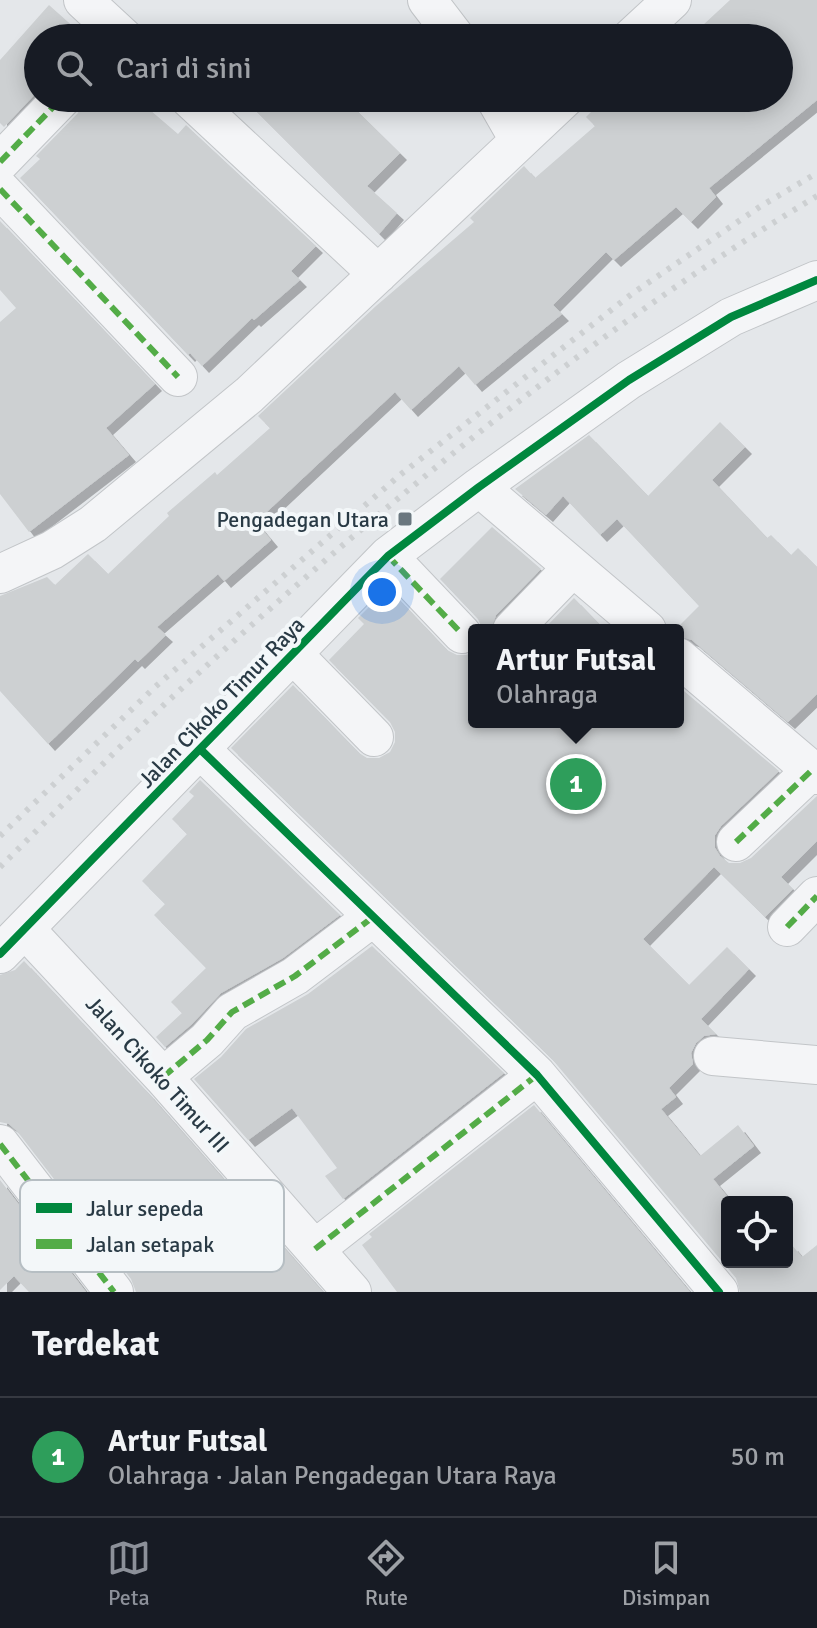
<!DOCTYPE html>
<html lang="id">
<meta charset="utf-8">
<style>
:root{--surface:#171b24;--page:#242831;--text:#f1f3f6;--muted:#9ea1a6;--line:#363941;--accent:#8c9099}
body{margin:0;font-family:Signika,sans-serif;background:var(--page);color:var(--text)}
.controls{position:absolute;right:24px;bottom:24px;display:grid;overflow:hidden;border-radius:8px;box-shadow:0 4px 20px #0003}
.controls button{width:72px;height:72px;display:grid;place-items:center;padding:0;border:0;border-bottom:2px solid var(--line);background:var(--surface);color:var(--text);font:40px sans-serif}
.you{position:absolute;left:382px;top:592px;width:28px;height:28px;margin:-20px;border:6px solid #fff;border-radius:50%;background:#1a73e8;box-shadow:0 0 0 12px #1a73e833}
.badge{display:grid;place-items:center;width:52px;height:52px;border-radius:50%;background:var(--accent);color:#fff;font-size:26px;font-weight:700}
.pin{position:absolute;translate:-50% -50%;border:4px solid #fff;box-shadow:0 2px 8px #0006}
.popup{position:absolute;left:468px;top:624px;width:216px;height:104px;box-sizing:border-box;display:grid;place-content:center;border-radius:8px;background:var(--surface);filter:drop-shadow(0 2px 6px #0005);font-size:26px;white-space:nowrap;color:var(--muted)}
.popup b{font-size:30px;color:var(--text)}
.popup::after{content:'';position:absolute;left:50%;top:100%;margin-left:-16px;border:16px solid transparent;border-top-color:var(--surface)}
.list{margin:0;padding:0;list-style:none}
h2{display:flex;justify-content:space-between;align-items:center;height:104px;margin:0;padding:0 32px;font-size:34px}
h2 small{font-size:26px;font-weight:400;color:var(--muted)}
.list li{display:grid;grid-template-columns:52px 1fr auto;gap:24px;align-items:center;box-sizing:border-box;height:120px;padding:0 32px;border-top:2px solid var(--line)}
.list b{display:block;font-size:30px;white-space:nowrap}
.list p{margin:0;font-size:26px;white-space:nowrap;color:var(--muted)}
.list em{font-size:26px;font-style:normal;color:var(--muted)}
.icon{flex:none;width:44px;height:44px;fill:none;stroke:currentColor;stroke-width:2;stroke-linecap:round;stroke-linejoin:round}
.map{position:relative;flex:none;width:817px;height:1292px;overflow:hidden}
.search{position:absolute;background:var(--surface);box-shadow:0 4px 20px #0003;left:24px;right:24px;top:24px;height:88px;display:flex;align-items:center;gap:20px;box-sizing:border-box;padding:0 28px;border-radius:44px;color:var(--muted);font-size:30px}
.sheet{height:224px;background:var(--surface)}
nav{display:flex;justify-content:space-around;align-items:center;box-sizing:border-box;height:112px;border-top:2px solid var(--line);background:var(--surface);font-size:22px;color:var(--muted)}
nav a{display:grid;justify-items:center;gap:4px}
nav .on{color:var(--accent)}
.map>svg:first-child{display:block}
</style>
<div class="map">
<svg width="817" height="1292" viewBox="0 0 817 1292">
<defs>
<filter id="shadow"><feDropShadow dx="7" dy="7" stdDeviation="0" flood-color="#0004"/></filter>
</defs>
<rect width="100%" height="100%" fill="#e4e7ea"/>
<!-- building -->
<path fill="#cdd0d2" filter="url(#shadow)" d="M730,0h87v100l-108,88 7,9 -25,25 -15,-15 -62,53 -8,-8 -53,53 9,9 -87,71 -16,-19 -48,44 -16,-18 -139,130 15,18 -47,41 -6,-7 -61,53 9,8 -28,27 -3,-3 -87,85 -48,-53v-95l47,-19 8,8 33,-31 20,20 61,-58 -2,-3 48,-41 2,3 53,-47 -12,-12 118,-110 98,-84 -4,-4 54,-52 11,12 60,-52 -9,-9 19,-19h174v-60h-90z
M49,5l37,33h-48v53l-34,36 -4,-4v-63z
M83,98h53l42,36 8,-9 130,121 -25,25 9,9 -46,40 -2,-2 -50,48 -12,-13 -2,2 -168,-177 20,-19 -4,-3 42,-43z
M243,98h101l56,55 -33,33 30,27 -18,21z
M0,221l155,163 -49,44 23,27 -100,77 -29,-38v-172l16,-14 -16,-18z
M720,422l25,25 -33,33 55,58 4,-3 20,20 7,-7 19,19v127l-29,28 -96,-82 -14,-4v-9l21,-21 -82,-87 -17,16 -37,-39 -17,19 -31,-26 74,-54 59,61z
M492,527l49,42 -45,46 -5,15h-8l-5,-11 -38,-40z
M388,588l59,62 10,5h9l8,-3v70h204v-36l101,85 -58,55 -6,9v13l5,8 9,7h11l11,-5 66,-62v45l-36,36 12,12 -28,28 -51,-50 -71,72 46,46 38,-38 22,22 -48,50 15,15 -12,2 -8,7 -5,10 2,11 -24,24 7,9 -15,12 39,47 38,-31 16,21 -41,33 14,17v66h60v-14l4,-4 11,13 15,-12v47h-77l-4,-14 -184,-219 -321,-311 62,-63 66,68 8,5h12l11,-6 5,-10v-10l-5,-10 -61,-62 35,-36 -6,-6z
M574,598l31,32h-62z
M200,780l140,135 -57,43 -62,35 -29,31 -27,23 -9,-10 26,-24 -11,-11 35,-34 -52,-53 11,-11 -23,-23 45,-47 -15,-15 22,-23 -5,-4z
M372,946l132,127 -161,126 -18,-23 12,-8 -45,-60 -44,32 -54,-61 27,-22 25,-28 62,-35z
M24,961l123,131 176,200h-187l-5,-13 -114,-148 -8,-7 -9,-2v-147l15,-5z
M534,1105l156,187h-293l-35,-47 10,-8 -3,-3z
M0,1180l86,112h-57l-15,-16 -14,14z"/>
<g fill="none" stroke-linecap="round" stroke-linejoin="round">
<!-- minor casing -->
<g stroke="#c2c5c8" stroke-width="40">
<path id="minor" d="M83,0l41,38
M427,0l29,38
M631,38l41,-38
M189,98l189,176
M495,98l24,42
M0,162l62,-64
M0,189l178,188
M479,487l168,143
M388,556l74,78
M0,574l52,-24 41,-26 156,-129 316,-297
M512,630l61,-63
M293,654l81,83
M678,657l139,118
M201,750l336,325 182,217
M736,842l76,-72
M787,927l30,-31
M25,929l138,148 189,215
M0,954l388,-398 91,-69 150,-107 102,-63 86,-37
M713,1056l104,9
M163,1077l44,-37 25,-28 63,-36 78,-59
M0,1144l114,148
M315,1249l222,-174"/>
</g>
<!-- minor -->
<use href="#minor" stroke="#f4f5f7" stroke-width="38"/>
<!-- rail -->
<path stroke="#cdd0d2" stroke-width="6" stroke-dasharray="4 8" stroke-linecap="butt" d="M0,836l155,-149 245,-212 233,-182 128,-87 56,-33
M0,867c56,-55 110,-112 168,-166 201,-185 414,-364 649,-505"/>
<!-- quiet -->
<path stroke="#53ac47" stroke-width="6" stroke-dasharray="12 6" stroke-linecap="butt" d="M120,38l2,-2
M0,162l62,-64
M0,189l178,188
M388,556l74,78
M736,842l76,-72
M787,927l30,-31
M163,1077l44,-37 25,-28 63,-36 78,-59
M0,1144l114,148
M315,1249l222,-174"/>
<!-- cycleway casing -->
<g stroke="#f3f7f9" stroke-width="13">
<path id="cycleway" d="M201,750l336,325 182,217
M0,954l388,-398 91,-69 150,-107 102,-63 86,-37"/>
</g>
<!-- cycleway -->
<use href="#cycleway" stroke="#00873e" stroke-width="8"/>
</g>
<!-- markers -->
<rect fill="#6a777f" stroke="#f3f7f9" stroke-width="3" x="397" y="511" width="16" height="16" rx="4"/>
<g text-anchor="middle" stroke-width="8" stroke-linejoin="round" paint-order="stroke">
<!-- poi labels -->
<g font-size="22" fill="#293a45" stroke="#f3f7f9" text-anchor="end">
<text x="389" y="527">Pengadegan Utara</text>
</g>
<!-- street labels -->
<g font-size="22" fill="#293a45" stroke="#f3f7f9">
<text transform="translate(221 702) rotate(-46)" y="8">Jalan Cikoko Timur Raya</text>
<text transform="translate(158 1074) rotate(48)" y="8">Jalan Cikoko Timur III</text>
</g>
</g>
<!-- legend -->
<rect x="20" y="1180" width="264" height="92" rx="12" fill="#f3f7f9" stroke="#b6bec3" stroke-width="2"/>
<rect x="36" y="1203" width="36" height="10" fill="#00873e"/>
<rect x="36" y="1239" width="36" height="10" fill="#53ac47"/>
<g font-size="22" fill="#293a45">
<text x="86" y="1216">Jalur sepeda</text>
<text x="86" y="1252">Jalan setapak</text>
</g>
</svg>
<div class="controls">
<button><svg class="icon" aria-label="locate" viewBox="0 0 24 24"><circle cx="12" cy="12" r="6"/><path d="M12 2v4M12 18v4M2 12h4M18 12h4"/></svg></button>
</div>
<div class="you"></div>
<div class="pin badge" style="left:576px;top:784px;background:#2e9e5b">1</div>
<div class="popup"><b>Artur Futsal</b>Olahraga</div>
<div class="search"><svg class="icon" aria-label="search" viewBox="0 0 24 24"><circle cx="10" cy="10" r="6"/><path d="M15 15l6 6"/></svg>Cari di sini</div>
</div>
<section class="sheet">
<h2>Terdekat<small></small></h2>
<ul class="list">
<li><span class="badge" style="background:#2e9e5b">1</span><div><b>Artur Futsal</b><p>Olahraga · Jalan Pengadegan Utara Raya</p></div><em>50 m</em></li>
</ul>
</section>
<nav>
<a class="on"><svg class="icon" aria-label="map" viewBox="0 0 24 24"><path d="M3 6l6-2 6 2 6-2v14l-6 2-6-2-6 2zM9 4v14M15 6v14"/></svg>Peta</a>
<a><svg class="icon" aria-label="directions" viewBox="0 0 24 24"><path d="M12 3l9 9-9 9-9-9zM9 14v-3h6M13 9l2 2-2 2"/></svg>Rute</a>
<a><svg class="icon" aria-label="saved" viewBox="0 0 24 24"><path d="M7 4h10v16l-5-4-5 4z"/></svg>Disimpan</a>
</nav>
